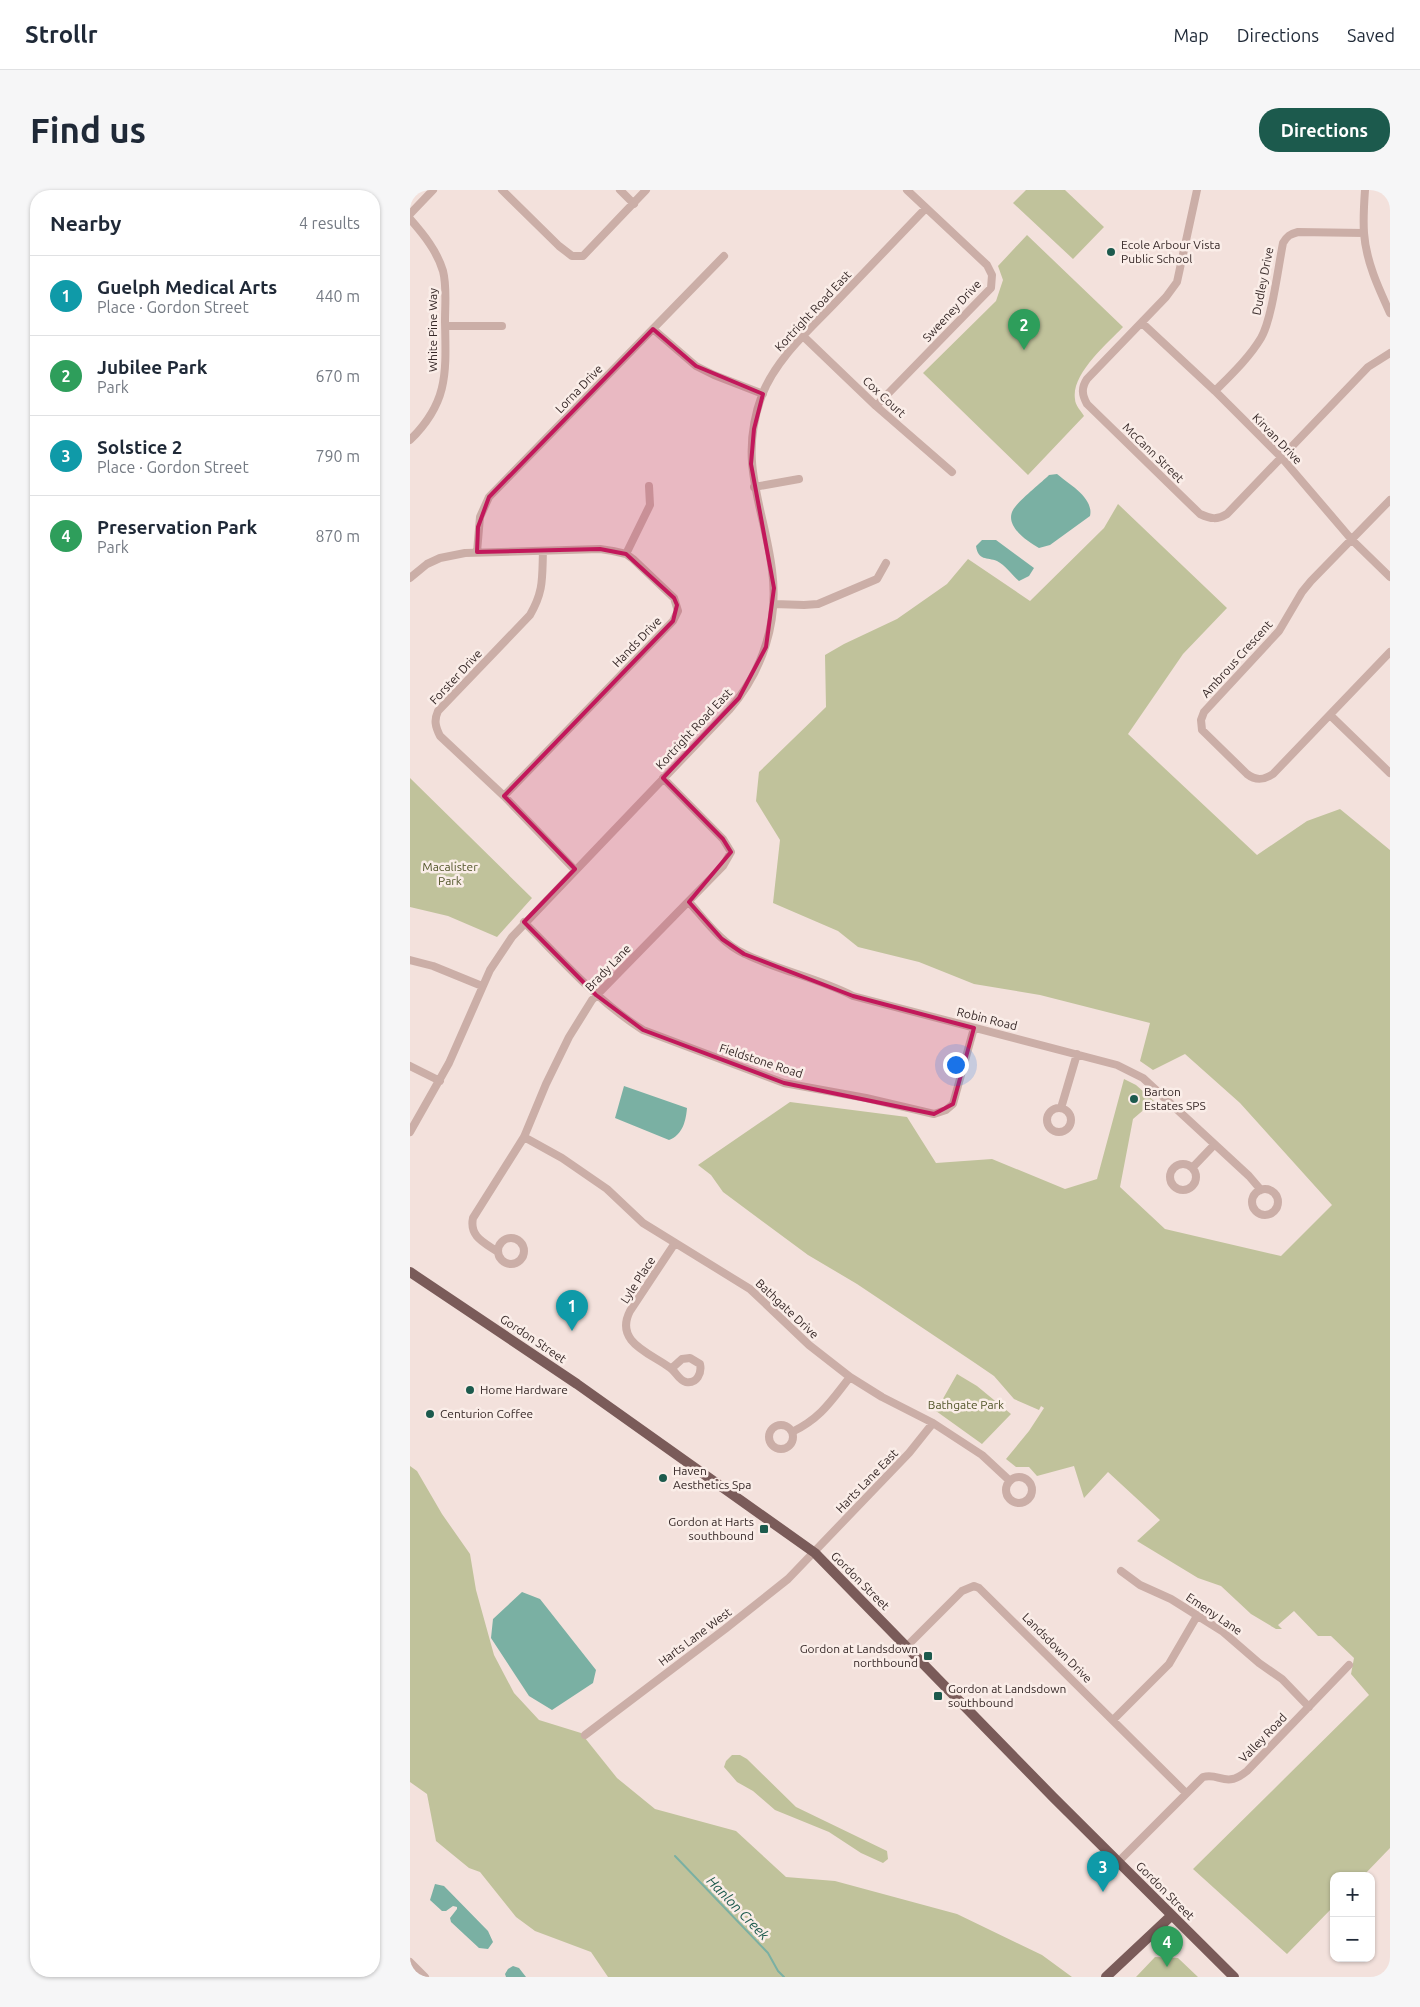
<!DOCTYPE html>
<meta charset="utf-8">
<style>
:root{--surface:#fff;--page:#f6f6f7;--text:#1f2937;--muted:#747a83;--line:#e0e1e3;--accent:#1c5a4d}
body{margin:0;font-family:Ubuntu,sans-serif;background:var(--page);color:var(--text)}
.controls{position:absolute;right:15px;bottom:15px;display:grid;overflow:hidden;border-radius:10px;box-shadow:0 1px 4px #0004}
.controls button{width:45px;height:45px;display:grid;place-items:center;padding:0;border:0;border-bottom:1px solid var(--line);background:var(--surface);color:var(--text);font:25px sans-serif}
.you{position:absolute;left:545px;top:874px;width:18px;height:18px;margin:-12px;border:4px solid #fff;border-radius:50%;background:#1a73e8;box-shadow:0 0 0 8px #1a73e833}
.badge{display:grid;place-items:center;width:32px;height:32px;border-radius:50%;background:var(--accent);color:#fff;font-size:16px;font-weight:700}
.pin{position:absolute;translate:-50% -41px;filter:drop-shadow(0 1px 2px #0008)}
.pin::after{content:'';position:absolute;top:26px;width:18px;height:15px;background:inherit;clip-path:polygon(0 0,100% 0,50% 100%)}
.list{margin:0;padding:0;list-style:none}
h2{display:flex;justify-content:space-between;align-items:center;height:65px;margin:0;padding:0 20px;font-size:21px}
h2 small{font-size:16px;font-weight:400;color:var(--muted)}
.list li{display:grid;grid-template-columns:32px 1fr auto;gap:15px;align-items:center;box-sizing:border-box;height:80px;padding:0 20px;border-top:1px solid var(--line)}
.list b{display:block;font-size:19px;white-space:nowrap}
.list p{margin:0;font-size:16px;white-space:nowrap;color:var(--muted)}
.list em{font-size:16px;font-style:normal;color:var(--muted)}
.map{position:relative;flex:none;width:980px;height:1787px;overflow:hidden;border-radius:20px}
header{display:flex;align-items:center;gap:30px;box-sizing:border-box;height:70px;padding:0 25px;background:var(--surface);border-bottom:1px solid var(--line)}
header strong{font-size:24px}
nav{display:flex;gap:28px;margin-inline-start:auto;font-size:18px}
.intro{display:flex;align-items:center;justify-content:space-between;box-sizing:border-box;height:120px;padding:0 30px}
h1{margin:0;font-size:35px}
.button{padding:12px 22px;border-radius:20px;background:var(--accent);color:#fff;font-size:18px;font-weight:700}
main{display:flex;gap:30px;padding:0 30px}
aside{flex:1;background:var(--surface);border-radius:20px;box-shadow:0 1px 4px #0004}
.map>svg:first-child{display:block}
</style>
<header>
<strong>Strollr</strong>
<nav><a>Map</a><a>Directions</a><a>Saved</a></nav>
</header>
<div class="intro"><h1>Find us</h1><a class="button">Directions</a></div>
<main>
<aside>
<h2>Nearby<small>4 results</small></h2>
<ul class="list">
<li><span class="badge" style="background:#0f9aa8">1</span><div><b>Guelph Medical Arts</b><p>Place · Gordon Street</p></div><em>440 m</em></li>
<li><span class="badge" style="background:#2e9e5b">2</span><div><b>Jubilee Park</b><p>Park</p></div><em>670 m</em></li>
<li><span class="badge" style="background:#0f9aa8">3</span><div><b>Solstice 2</b><p>Place · Gordon Street</p></div><em>790 m</em></li>
<li><span class="badge" style="background:#2e9e5b">4</span><div><b>Preservation Park</b><p>Park</p></div><em>870 m</em></li>
</ul>
</aside>
<div class="map">
<svg width="980" height="1787" viewBox="0 0 980 1787">
<rect width="100%" height="100%" fill="#f3e1dc"/>
<!-- green -->
<path fill="#c0c29b" d="M616,0h39l39,37 -31,32 -60,-56z
M617,45l96,92c-16,17 -52,47 -48,72 0,6 6,12 9,17l-56,59 -105,-102 73,-72 7,-21 -5,-14z
M708,314l109,104 -44,46 -55,80 129,121 50,-34 33,-12 50,41v998l-27,28h-29v30l-47,48 -94,-85 176,-174 -18,-21 3,-16 -23,-22h-13l-24,-25 -16,14 4,4h-6l-25,-15 -30,-28 -23,-8 -61,-37 23,-21 -52,-48 -24,26 -10,-32 -37,10 -8,-9h-13l-10,-8 23,-28 15,-23 -3,-2 -2,4 -25,-11 -20,-23 -19,-13 -118,-79 -49,-29 -85,-63 -12,-17 -13,-10 92,-63 117,15 29,46 56,-4 73,30 32,-10 27,-100 12,6 18,16 -21,18 -13,68 45,42 116,27 51,-51 -92,-102 -55,-49 -32,16 -13,-9 10,-38 -110,-28 -66,-11 -55,-22 -61,-15 -20,-16 -65,-28 7,-63 -24,-39 3,-29 67,-65 -1,-52 19,-11 53,-25 50,-35 21,-25 62,42 74,-73z
M0,588l122,120 -35,39 -49,-21 -38,-9z
M547,1184l20,12 34,28 -29,30 -46,-33z
M0,1276l7,5 25,43 28,40 6,36 18,65 20,38 25,27 42,13 36,45 38,31 81,22 50,46 49,4 122,33 85,41 30,22h-464l-17,-25 -56,-21 -19,-14 -36,-45 -11,-4 -33,-27 -9,-47 -17,-12z
M322,1565h8l7,4 49,48 91,44 1,8 -5,4 -22,-10 -32,-21 -54,-22 -22,-19 -16,-9 -13,-15 2,-6z
M745,1767l23,1 20,19h-62z"/>
<!-- water -->
<path fill="#7ab0a3" d="M647,284c13,11 37,24 33,42l-40,29 -11,3c-11,-6 -35,-22 -26,-38 5,-9 28,-27 36,-35z
M572,350h14l38,28 -5,8 -10,5c-6,-5 -14,-16 -22,-20 -10,-4 -19,0 -21,-15z
M214,896l63,22c-1,12 -4,27 -18,32l-54,-22z
M112,1402l18,7 56,71 -3,13 -41,27 -23,-14 -38,-58 2,-19z
M25,1694l9,2 44,45 5,11 -5,7 -9,-1 -28,-26 -1,-4 7,-9v-2l-4,-1 -7,5h-4l-12,-11z
M103,1776l6,2 7,9h-20l-1,-3 3,-5z"/>
<g fill="none" stroke-linecap="round" stroke-linejoin="round">
<!-- stream -->
<path stroke="#7ab0a3" stroke-width="2" d="M265,1666l93,97 10,18 6,6"/>
<!-- minor -->
<path stroke="#cbaea7" stroke-width="8" d="M92,0l57,56 13,10h11l63,-66
M210,0l14,14
M787,0l-20,92 -11,15 -79,82c-6,9 -5,16 0,25l113,110c11,5 17,6 27,0l141,-147 22,-14
M955,0c-1,14 -2,29 -1,43 2,28 14,54 26,80
M0,24l23,-24
M0,29c14,16 27,32 33,52 4,15 2,34 2,50 1,51 4,81 -35,119
M732,133l73,68 67,67 70,82 38,37
M36,136h56
M243,139l43,37 18,9 49,19
M393,146l73,70 76,66
M805,201c16,-16 34,-33 46,-53 11,-19 17,-70 22,-95 4,-7 7,-9 15,-11l66,1
M466,216l115,-118 1,-13 -5,-10 -80,-75
M344,297l45,-8
M980,310l-79,81 -9,11 -23,39 -75,81 -3,8 1,10 45,44c9,7 17,6 26,0l117,-122
M133,361c-1,27 1,40 -13,64l-92,96c-4,9 -3,15 2,25l64,60 70,73
M67,362l3,-35 9,-20 235,-241
M216,364l24,-49 -1,-19
M0,388l17,-14 13,-6 25,-5 135,-4 13,2 13,3 7,5 41,39 4,13 -5,10 -169,175
M364,414l30,1 14,-1 59,-25 9,-16
M920,525l60,58
M279,712c16,18 33,42 56,52 35,17 73,24 108,42l264,69 26,13 106,98 12,14
M114,732c38,38 73,79 119,108l141,53 82,15 68,16 12,-4 7,-6 21,-76
M0,770l23,6 49,20
M0,876l30,15
M637 930a12 12 0 1 1 24 0a12 12 0 1 1-24 0Z
M651,918l16,-54
M0,942l39,-69 41,-93 22,-33 217,-227c34,-39 50,-89 43,-140 -8,-65 -35,-107 -10,-175 14,-36 46,-64 72,-91 31,-32 61,-64 92,-96
M114,947l38,21 45,31 36,34 107,66 59,56 41,32 32,20 51,26 49,32 28,26
M760 987a13 13 0 1 1 26 0a13 13 0 1 1-26 0Z
M783,977l21,-22
M842 1012a13 13 0 1 1 26 0a13 13 0 1 1-26 0Z
M88 1061a13 13 0 1 1 26 0a13 13 0 1 1-26 0Z
M88,1062c-13,-9 -29,-15 -25,-34l51,-81 22,-53 23,-47 23,-37 131,-134 8,-14 -8,-13 -60,-61
M262,1178l10,-9 8,-1 10,6c2,9 -3,20 -14,18 -8,-2 -10,-11 -17,-15 -19,-14 -55,-25 -39,-56l45,-68
M359 1247a12 12 0 1 1 24 0a12 12 0 1 1-24 0Z
M382,1242c29,-14 39,-31 58,-55
M596 1300a13 13 0 1 1 26 0a13 13 0 1 1-26 0Z
M711,1381l19,14 31,14 51,32 37,32 23,16 27,28
M497,1456l55,-55 12,-5 5,2 207,205
M703,1530l56,-56 28,-48
M175,1545l140,-106 63,-50 121,-126 24,-30
M708,1672l85,-85c17,-5 22,12 44,-6l102,-106
M0,1772l15,15"/>
<!-- major -->
<path stroke="#7a5b59" stroke-width="10" d="M0,1082l167,112 238,169 238,244 181,180
M696,1787l65,-61"/>
</g>
<!-- marked area -->
<path fill="#c2185b" fill-opacity="0.2" stroke="#c2185b" stroke-width="4" stroke-linejoin="round" d="M243,139l43,37 67,28 -9,35 -3,35 23,124 -8,59 -27,51 -76,80 60,61 8,13 -42,50 33,37 22,15 109,42 121,32 -21,76 -19,10 -150,-31 -141,-53 -47,-35 -72,-73 51,-53 -71,-73 169,-175 4,-16 -3,-7 -48,-44 -26,-5 -123,3 1,-25 11,-30z"/>
<!-- markers -->
<g fill="#1c5a4d" stroke="#faede8" stroke-width="2">
<circle cx="701" cy="62" r="5"/>
<circle cx="724" cy="909" r="5"/>
<circle cx="60" cy="1200" r="5"/>
<circle cx="20" cy="1224" r="5"/>
<circle cx="253" cy="1288" r="5"/>
<rect x="349" y="1334" width="10" height="10" rx="2.5"/>
<rect x="513" y="1461" width="10" height="10" rx="2.5"/>
<rect x="523" y="1501" width="10" height="10" rx="2.5"/>
</g>
<g text-anchor="middle" stroke-width="5" stroke-linejoin="round" paint-order="stroke">
<!-- poi labels -->
<g font-size="12" fill="#372928" stroke="#faede8" text-anchor="start">
<text x="711" y="59">Ecole Arbour Vista<tspan x="711" dy="14">Public School</tspan></text>
<text x="734" y="906">Barton<tspan x="734" dy="14">Estates SPS</tspan></text>
<text x="70" y="1204">Home Hardware</text>
<text x="30" y="1228">Centurion Coffee</text>
<text x="263" y="1285">Haven<tspan x="263" dy="14">Aesthetics Spa</tspan></text>
<text x="344" y="1336" text-anchor="end">Gordon at Harts<tspan x="344" dy="14">southbound</tspan></text>
<text x="508" y="1463" text-anchor="end">Gordon at Landsdown<tspan x="508" dy="14">northbound</tspan></text>
<text x="538" y="1503">Gordon at Landsdown<tspan x="538" dy="14">southbound</tspan></text>
</g>
<!-- street labels -->
<g font-size="12" fill="#372928" stroke="#faede8">
<text transform="translate(853 91) rotate(-79)" y="4">Dudley Drive</text>
<text transform="translate(403 121) rotate(-47)" y="4">Kortright Road East</text>
<text transform="translate(542 121) rotate(-47)" y="4">Sweeney Drive</text>
<text transform="translate(23 140) rotate(-90)" y="4">White Pine Way</text>
<text transform="translate(169 199) rotate(-46)" y="4">Lorna Drive</text>
<text transform="translate(474 207) rotate(43)" y="4">Cox Court</text>
<text transform="translate(867 249) rotate(46)" y="4">Kirvan Drive</text>
<text transform="translate(743 263) rotate(44)" y="4">McCann Street</text>
<text transform="translate(227 452) rotate(-46)" y="4">Hands Drive</text>
<text transform="translate(827 469) rotate(-48)" y="4">Ambrous Crescent</text>
<text transform="translate(46 487) rotate(-47)" y="4">Forster Drive</text>
<text transform="translate(284 539) rotate(-47)" y="4">Kortright Road East</text>
<text transform="translate(198 778) rotate(-46)" y="4">Brady Lane</text>
<text transform="translate(577 829) rotate(14)" y="4">Robin Road</text>
<text transform="translate(351 871) rotate(18)" y="4">Fieldstone Road</text>
<text transform="translate(228 1090) rotate(-57)" y="4">Lyle Place</text>
<text transform="translate(377 1119) rotate(43)" y="4">Bathgate Drive</text>
<text transform="translate(123 1149) rotate(34)" y="4">Gordon Street</text>
<text transform="translate(457 1291) rotate(-46)" y="4">Harts Lane East</text>
<text transform="translate(450 1391) rotate(45)" y="4">Gordon Street</text>
<text transform="translate(804 1424) rotate(34)" y="4">Emeny Lane</text>
<text transform="translate(285 1447) rotate(-37)" y="4">Harts Lane West</text>
<text transform="translate(647 1458) rotate(45)" y="4">Landsdown Drive</text>
<text transform="translate(853 1548) rotate(-46)" y="4">Valley Road</text>
<text transform="translate(755 1701) rotate(45)" y="4">Gordon Street</text>
</g>
<!-- park labels -->
<g font-size="12" fill="#53562b" stroke="#faede8">
<text x="40" y="681">Macalister<tspan x="40" dy="14">Park</tspan></text>
<text x="556" y="1219">Bathgate Park</text>
</g>
<!-- water labels -->
<g font-size="14" font-style="italic" fill="#1c5a4d" stroke="#faede8">
<text transform="translate(328 1718) rotate(46)" y="5">Hanlon Creek</text>
</g>
</g>
</svg>
<div class="controls">
<button>+</button>
<button>−</button>
</div>
<div class="you"></div>
<div class="pin badge" style="left:162px;top:1141px;background:#0f9aa8">1</div>
<div class="pin badge" style="left:614px;top:160px;background:#2e9e5b">2</div>
<div class="pin badge" style="left:693px;top:1702px;background:#0f9aa8">3</div>
<div class="pin badge" style="left:757px;top:1777px;background:#2e9e5b">4</div>
</div>
</main>
